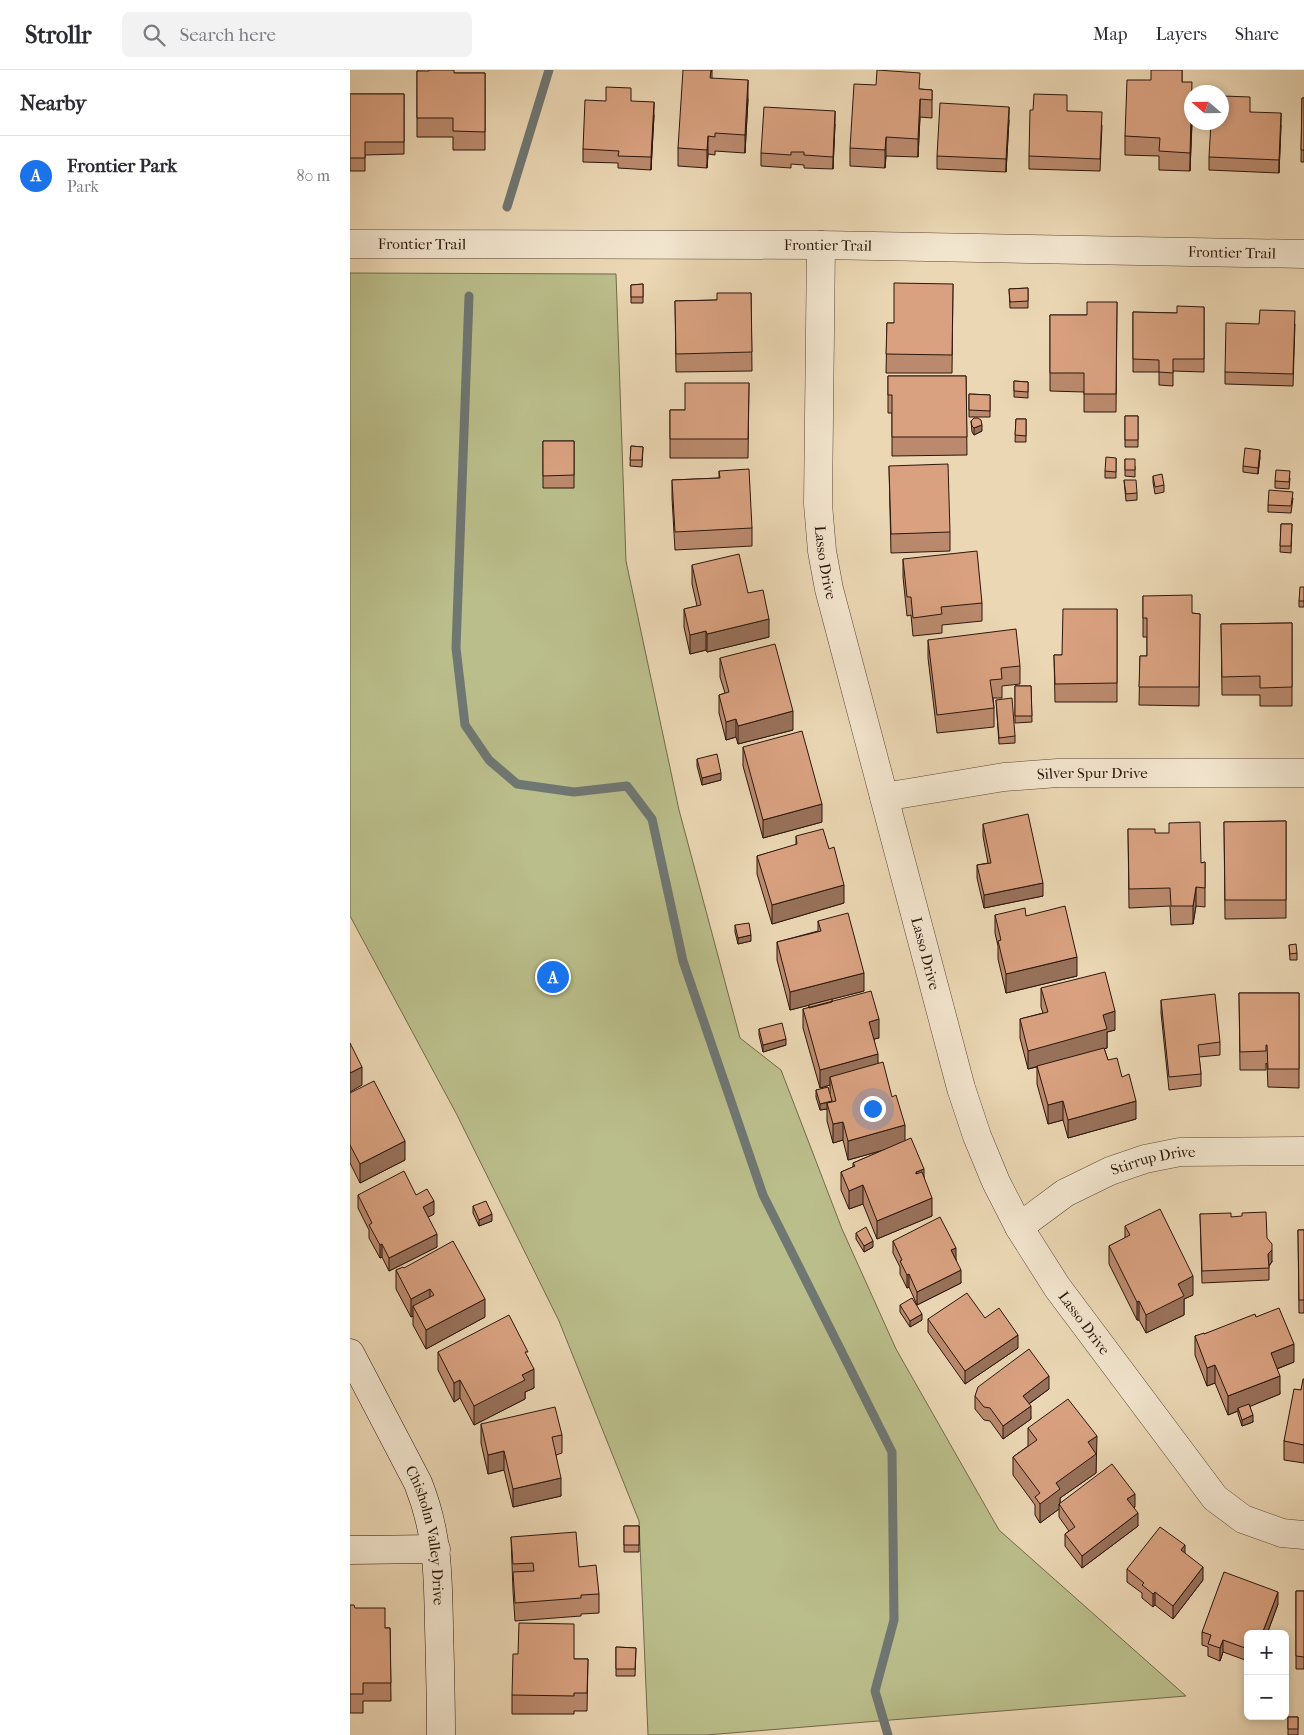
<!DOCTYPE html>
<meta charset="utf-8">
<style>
:root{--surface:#fff;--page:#f2f2f3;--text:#2b2b33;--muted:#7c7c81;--line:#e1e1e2;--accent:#1a73e8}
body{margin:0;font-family:"IM FELL French Canon",serif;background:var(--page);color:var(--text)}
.controls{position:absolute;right:15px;bottom:15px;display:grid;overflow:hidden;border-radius:8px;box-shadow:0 2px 8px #0003}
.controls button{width:45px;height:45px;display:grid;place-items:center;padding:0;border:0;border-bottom:1px solid var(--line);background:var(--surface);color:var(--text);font:25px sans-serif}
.compass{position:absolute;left:834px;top:15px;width:45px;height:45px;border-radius:50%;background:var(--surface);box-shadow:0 2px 8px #0003;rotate:290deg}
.you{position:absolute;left:522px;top:1038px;width:18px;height:18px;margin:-12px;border:4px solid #fff;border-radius:50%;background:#1a73e8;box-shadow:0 0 0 8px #1a73e833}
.badge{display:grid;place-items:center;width:32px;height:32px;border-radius:50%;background:var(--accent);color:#fff;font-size:16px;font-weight:700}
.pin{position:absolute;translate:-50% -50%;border:2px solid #fff;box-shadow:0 1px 5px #0006}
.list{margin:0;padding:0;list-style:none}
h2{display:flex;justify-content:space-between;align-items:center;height:65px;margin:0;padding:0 20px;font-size:21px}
h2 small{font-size:16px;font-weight:400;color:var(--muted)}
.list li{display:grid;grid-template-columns:32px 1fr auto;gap:15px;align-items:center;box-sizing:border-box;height:80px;padding:0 20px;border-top:1px solid var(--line)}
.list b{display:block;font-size:19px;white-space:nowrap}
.list p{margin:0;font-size:16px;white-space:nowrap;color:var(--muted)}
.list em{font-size:16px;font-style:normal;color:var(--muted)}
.icon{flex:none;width:28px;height:28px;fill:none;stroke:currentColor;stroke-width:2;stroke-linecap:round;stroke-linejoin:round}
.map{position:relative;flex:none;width:954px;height:1665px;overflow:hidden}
header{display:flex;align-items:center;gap:30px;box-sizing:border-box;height:70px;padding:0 25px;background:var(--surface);border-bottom:1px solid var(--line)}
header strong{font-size:24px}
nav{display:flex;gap:28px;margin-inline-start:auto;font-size:18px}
.search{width:350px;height:45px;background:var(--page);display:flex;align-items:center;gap:12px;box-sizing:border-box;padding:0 18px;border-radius:8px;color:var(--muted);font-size:19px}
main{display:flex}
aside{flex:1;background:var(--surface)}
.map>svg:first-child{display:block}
</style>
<header>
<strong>Strollr</strong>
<div class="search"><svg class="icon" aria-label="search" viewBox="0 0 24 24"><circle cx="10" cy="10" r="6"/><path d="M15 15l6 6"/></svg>Search here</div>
<nav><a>Map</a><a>Layers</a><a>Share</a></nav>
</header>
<main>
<aside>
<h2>Nearby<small></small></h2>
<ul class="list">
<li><span class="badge">A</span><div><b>Frontier Park</b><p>Park</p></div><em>80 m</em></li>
</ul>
</aside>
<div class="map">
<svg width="954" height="1665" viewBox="0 0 954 1665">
<rect width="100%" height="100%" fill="#ebd7b4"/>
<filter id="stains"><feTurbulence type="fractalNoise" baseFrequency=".004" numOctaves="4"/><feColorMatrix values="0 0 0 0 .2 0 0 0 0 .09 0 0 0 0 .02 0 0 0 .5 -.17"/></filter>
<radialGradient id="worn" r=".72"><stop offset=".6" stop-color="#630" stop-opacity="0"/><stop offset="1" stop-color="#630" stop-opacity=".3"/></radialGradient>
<!-- green -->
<path fill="#babe8b" stroke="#736a4c" d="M0,203l266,1 10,287 53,249 61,228 41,32 61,159 54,120 103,181 187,166 -480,39h-58l-9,-214 -80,-200 -102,-206 -107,-199z"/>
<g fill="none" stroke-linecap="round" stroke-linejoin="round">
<!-- stream -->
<path stroke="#6f7773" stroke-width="9" d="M157,137l42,-137
M119,226l-13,352 9,77 24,35 28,24 57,8 53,-6 25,33 31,142 80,234 129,257 2,168 -19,71 13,44"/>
<!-- street casing -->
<g stroke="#5c4636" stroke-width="29">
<g id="street">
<path id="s1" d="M0,174l471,1 483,9"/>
<path id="s2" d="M471,175l-3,259 4,47 7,38 132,499 16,48 19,46 23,45 38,60 158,211 28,21 39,14 22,2"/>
<path id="s3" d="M534,727l120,-20 54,-4h246"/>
<path id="s4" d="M669,1157l46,-34 45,-22 35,-12 35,-7 124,-1"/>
</g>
</g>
<!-- secondary casing -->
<g stroke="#2c160c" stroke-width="29">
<g id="secondary">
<path id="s5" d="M0,1283l68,130c20,50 20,91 21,144 1,36 2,72 2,108"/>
<path d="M0,1480l86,-1"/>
</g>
</g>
<!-- street -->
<use href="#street" stroke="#f2e5ce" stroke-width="28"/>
<!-- secondary -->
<use href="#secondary" stroke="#f2e5ce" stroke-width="28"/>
</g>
<!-- wall -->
<path fill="#bb8a6e" stroke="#2c160c" d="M362,0v8l36,21 -3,54 -30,-2v4l-7,-1 -1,14 -29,-2v-18z
M832,0v12l10,10v30l-2,49 -31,-1v-14l-34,-1v-19l26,-56z
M67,1l37,2h31v77h-32v-13h-36z
M570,19l12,1v28l-12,-1 -2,40 -32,-1 -1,12 -35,-2v-18z
M0,24h54v60l-39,1v16h-15z
M952,28h2v64h-3z
M256,31h25l23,14 -3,55 -33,-2v-5l-35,-1v-13z
M717,41l35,14 -2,46 -71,-2v-13z
M900,42l31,13 -2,48 -70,-3v-13z
M659,50l-3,52 -69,-3v-13z
M485,54l-2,45 -29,-1v-3l-13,-1v4l-30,-2v-13z
M293,214v19h-12v-18z
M603,214l-1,89h-66l1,-50h7z
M678,218v20h-18l-1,-19z
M401,223l1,78 -76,1 -1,-71 42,-1z
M767,232l-1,110h-32v-20l-34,-1v-76h37z
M854,237v65l-31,-1v15l-14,-1v-13h-26v-60l44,1z
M909,254h36l-2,62 -68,-2v-12z
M538,306h78l1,79 -75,1v-43h-4z
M664,311l14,1v16l-14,-1z
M399,313l-1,75h-78v-48h15z
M619,324l21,1v22h-21z
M775,346h13v31h-13z
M666,349h10v23h-11z
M621,351l11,10 -8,4 -2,-3z
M193,371h31v47h-31z
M281,376l12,1 -1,20 -12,-1z
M910,387l-2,17 -15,-2v-6z
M766,388v20h-11v-7z
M775,389l10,7v11l-10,-1z
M539,396l61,66v19l-59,2z
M369,401l33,57v18l-77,4 -3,-52v-18l47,-2z
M803,406l11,9v7l-9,2 -2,-12z
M940,408l-1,11 -14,-1v-7z
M774,410l13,13v7l-11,1z
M943,428l-2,15 -23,-1v-7z
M931,454h11l-1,29 -11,-1z
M553,489l79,44v18l-40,4v8l-29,3 -2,-21 -4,1 -4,-39z
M342,495l56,28 21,44 -62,15 -1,-2 -16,4 -6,-27v-18l13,-3 -5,-22z
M954,517v20h-5v-6z
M793,526l49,17 8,1 -1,92 -60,-1 1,-49h7v-19h-4z
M767,539v93h-62l-1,-47h8z
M942,553v83h-32v-11h-38l-1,-71z
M578,570l92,26v18l-18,2v12h-9l1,10v19l-57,6 -9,-75z
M370,588l73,72 -55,14 -2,-7 -10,3 -7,-27v-18l6,-2 -5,-16z
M665,616h16l1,36 -17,1z
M646,630l19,36v7l-16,1z
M393,677l79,75 -59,16 -20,-72z
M347,689l24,21 -19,5 -5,-19z
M936,751v97l-61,1 -1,-97z
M633,754l60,72 -59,12 -7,-30v-13l11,-2 -5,-27z
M778,759l27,4 46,30 4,-1v45l-9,-1 -3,18 -22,1 -1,-19 -41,2z
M446,766l48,67 -72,21 -15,-50v-18l39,-11z
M645,845l31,1 51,60 -71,17 -8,-34v-13l-3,-13z
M468,851l46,70 -32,8v3l47,36 -5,1 4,24 27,78 19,36 8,39 -55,23 -14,-35 -14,5 -8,-19v-18l12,-5v-4l31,-13 -36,10 -5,-20 -10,3 -6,-22v-12l-7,1 -4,-13v-7l14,4v-9l-10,3 -17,-60v-19l6,-1v-3l-19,5 -13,-50v-18l41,-11z
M385,855l16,16 -13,3 -3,-12z
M939,875l8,8v7h-7z
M691,918l74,42 -8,2v16h-3l4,12 14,17 14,42 -68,19 -5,-18 -15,4 -11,-40v-17l-9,2 -8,-31v-19l23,-6 -2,-6z
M889,923h60v95l-31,-1 -1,-23 -1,-1v7h-26z
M811,930l59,42v13l-21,2 2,17v12l-32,4 -8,-77z
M409,959l27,16 -23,7 -4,-17z
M0,1023l55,67 -45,23 -10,-20z
M8,1125h58l18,19 -6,3 9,30 -48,24 -7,-14 -2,1 -11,-20v-8l-11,-22z
M123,1136l19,15 -13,5 -6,-13z
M850,1144l31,3 36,21 5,24 -3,4v14l-67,3z
M775,1156l68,69 -9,4v16l-38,18 -7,-13h-2l-28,-56v-18l16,-8z
M948,1160h6v83h-5z
M506,1163l17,14 -9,5 -8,-13z
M543,1171l63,18 5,24 -44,22 -8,-18 -2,1 -7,-14v-7l-7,-14z
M54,1198l81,49 -59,32 -13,-24v-9l-2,1 -15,-28v-19z
M550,1235l22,15 -12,7 -10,-15z
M906,1247l38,45 -17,7 3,25 -30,12 3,16 -11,4 -4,-12v-3l-10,4 -13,-32 -8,3 -12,-31v-19l9,-2z
M635,1248l33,30 -53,36 -37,-52v-13z
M88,1282l90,5 6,31 -9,4v7l-51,26 -14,-27 -6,4 -16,-32z
M954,1309v84l-20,-3v-19l17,-51z
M699,1319l-20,15 2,15 -28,20 -13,-18 -6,-1 -9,-11v-13z
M131,1354l81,11v18l-6,2 5,41 -48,11 -9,-37 -16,4 -7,-31z
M678,1358l69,27h-1v18l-36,25v5l75,4h-2l5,19 -56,42 -17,-22v-12l4,-3 -10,-14v-8l-19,14 -5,-8v-10l-22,-30v-18l15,-11z
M274,1456h15v26h-15z
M161,1467l68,30 20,27v19l-18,1v2l-66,5 -2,-30z
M835,1484l18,26 -30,39 -18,-14 -2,2 -11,-9v-5l-15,-11v-13z
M946,1521h8v78h-8z
M928,1534l-11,30h-19v27l-25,-9 -3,9 -12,-5v-9l-6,-2v-13z
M0,1535l35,23h5l1,73h-28v12h-13z
M266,1577l20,1 -1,28h-19z
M224,1589h14l-1,52h-13v3h-62v-19z
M938,1647h10v18h-10z"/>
<!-- shaded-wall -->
<path fill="#98715a" stroke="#2c160c" d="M398,10v19l-3,54v-18z
M570,29v18l-2,40v-18z
M304,32v13l-3,55v-13z
M659,37v13l-3,52v-13z
M842,38v14l-2,49v-18z
M485,41v13l-2,45v-12z
M931,43v12l-2,48v-13z
M358,66v18l-1,14v-18z
M536,67v19l-1,12v-18z
M632,355v6l-8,4v-7z
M910,380v7l-2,17v-6z
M419,549v18l-62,15v-18z
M356,561v19l-16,4v-19z
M443,641v19l-55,14v-18z
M386,649v18l-10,3v-18z
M371,703v7l-19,5v-7z
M472,734v18l-59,16v-18z
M693,813v13l-59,12v-13z
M494,815v18l-72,21v-19z
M846,817v19l-3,18v-18z
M401,865v6l-13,3v-6z
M727,887v19l-71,17v-19z
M514,903v18l-74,19v-18z
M765,941v19l-8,2v16l-79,21v-18l75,-36z
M529,949v19l-10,2v-18z
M436,969v6l-23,7v-7z
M528,984v18l-48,5v8l-10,3v-18z
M12,997v18l-12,7v-19z
M482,1031v7l-5,-5v6l-7,1v-6z
M713,1031v19l-15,4v-19z
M786,1031v18l-68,19v-18z
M493,1052v18l-10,3v-19z
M555,1055v19l-57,16v-19z
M55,1071v19l-45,23v-19z
M574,1099v18l-8,-15z
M513,1115v19l-14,5v-18z
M582,1128v18l-55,23v-18z
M84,1131v13l-11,6v-13z
M142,1144v7l-13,5v-6z
M87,1164v13l-48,24v-13z
M523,1171v6l-9,5v-6z
M32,1174v13l-2,1v-13z
M606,1178v12l-5,-10z
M922,1180v12l-4,4v-12z
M611,1200v13l-44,22v-13z
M559,1204v13l-2,1v-13z
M843,1206v19l-9,4v16l-38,18v-18l32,-31z
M80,1219v18l-17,-1v10l-2,1v-18z
M135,1229v18l-59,32v-19z
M789,1231v19h-2v-18z
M572,1244v6l-12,7v-6z
M668,1265v13l-53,36v-13z
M944,1274v18l-23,9v-18z
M865,1295v18l-8,3v-18z
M184,1299v19l-9,4v7l-51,26v-19l48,-31z
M699,1306v13l-26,19v-12z
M930,1306v18l-41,17 -1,-3v3l-10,4v-19z
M110,1310v18l-6,4v-19z
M681,1336v13l-28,20v-13z
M903,1345v7l-11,4v-6z
M747,1366l-1,37 -36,25v8l-1,-2v5l-19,14v-19l48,-62z
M154,1381v19l-16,4v-19z
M211,1408v18l-48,11v-18z
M785,1424v13l-8,5v-13z
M788,1443v13l-56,42v-12z
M835,1475v12l-4,-7z
M853,1497v13l-30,39v-13z
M805,1522v13l-2,2v-13z
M928,1522v12l-11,30h-5z
M873,1570v12l-3,9v-13z"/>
<!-- building -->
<path fill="#d9a180" stroke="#2c160c" d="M79,0h25v3h31v59l-32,-1v-13h-36v-47h12z
M333,0h28l-1,8 38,2 -3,55 -30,-2v4l-7,-1 -1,14 -29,-2z
M527,0l43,3 -1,16 13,1v10l-12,-1 -2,40 -32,-2 -1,13 -35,-2 4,-64 22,1z
M801,0h31v12h10l-2,71 -31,-2 1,-13 -35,-2 2,-56h24z
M256,17l25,1v13l23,1 -3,55 -33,-1 1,-5 -36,-2 2,-49 21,1z
M0,24h54v48h-39v16h-15z
M684,24l33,1v16l35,1 -2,47 -71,-3 1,-46h3z
M873,26l27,1v15l31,1 -2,47 -70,-3 2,-35h11v-10h1z
M952,28h2v52h-3z
M590,33l69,4 -3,52 -69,-3z
M414,37l71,4 -2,46 -29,-2v-3h-13v3l-30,-2z
M544,213l59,1 -1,71 -66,-1 1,-31h7z
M293,214v13h-12v-12z
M678,218v13l-18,1 -1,-13z
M367,223h34l1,59 -76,2 -1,-53 42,-1z
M737,232h30l-1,92h-32v-21h-34v-58h37z
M827,236l27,1v52h-31v14l-14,-1v-12l-26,-1v-47l44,1z
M910,240l35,1 -2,63 -68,-2 1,-49 33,1z
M538,306h78l1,61h-75v-42h-4z
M664,311l14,1v10l-14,-1z
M335,313h64l-1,56h-78v-29h15z
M619,324l21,1v16l-21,-1z
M775,346h13v24h-13z
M624,348h4l3,2 1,5 -8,3 -2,-2 -1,-5z
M666,349h10v17l-11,-1z
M193,371h31v34l-31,1z
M281,376l12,1 -1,13h-12z
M895,378l15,2 -2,18 -15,-2z
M756,387l10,1v14l-11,-1z
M775,389h10v11h-10z
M598,394l2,68 -59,2 -2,-68z
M399,399l3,59 -77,4 -3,-52 48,-2 -1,-7z
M926,400l14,1 -1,11 -14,-1z
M812,404l2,11 -9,2 -2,-11z
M774,410h12l1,13 -11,1z
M919,420l24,2 -2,14 -23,-1z
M931,454h11l-1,22h-11z
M627,481l5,52 -41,4 1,7 -29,4 -2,-21h-4l-4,-38z
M389,484l9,39 15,-3 6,29 -62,15 -1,-3 -16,4 -6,-26 17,-4 -9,-40z
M950,517h4v14h-5z
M842,525v18l8,1 -1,73h-60l1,-31h7v-38h-4v-22z
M713,539h54v74l-62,1 -1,-29h8z
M942,553v64l-32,1v-12l-38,1 -1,-53z
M666,559l4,37 -19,2 1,11 -12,1 4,28 -57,7 -9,-75z
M425,574l18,67 -55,15 -2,-7 -10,3 -7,-27 10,-3 -9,-34z
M665,616h16l1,30h-17z
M662,628l3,38 -16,2 -3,-38z
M452,661l20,73 -59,16 -20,-73z
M367,684l4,19 -19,5 -5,-19z
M678,744l15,69 -59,12 -7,-30 14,-2 -8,-39z
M936,751v79h-61l-1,-78z
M850,752l1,41 4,-1v26l-9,-1 -3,19h-22l-1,-18 -41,1 -1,-60h27v4h14v-10z
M473,759l6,20 5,-2 10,38 -72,20 -15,-49 40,-12 -1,-8z
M715,836l12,51 -71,17 -8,-33 3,-1 -6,-25 30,-7 1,8z
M498,843l16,60 -74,19 -13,-50 44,-11 -3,-10z
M399,853l2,12 -13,3 -3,-13z
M946,874l1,9 -7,1 -1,-9z
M755,902l10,39 -12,4 4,14 -79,22 -8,-32 28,-7 -7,-24z
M521,921l8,28 -10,3 9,32 -58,16 -17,-61z
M889,923h60v76h-31l-1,-24h-1v6l-26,1z
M865,924l5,48 -22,3 3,29 -32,3 -8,-77z
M482,929v3l-23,6v-3z
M432,953l4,16 -23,6 -4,-16z
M0,973l12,24 -12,6z
M754,978l4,12 9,-2 5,19 7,-3 7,27 -68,19 -5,-19 -15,4 -11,-39z
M533,992l9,35 4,-2 9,30 -57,16 -5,-19 -10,2 -6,-21 9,-2 -6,-24z
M24,1011l31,60 -45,23 -10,-19v-52z
M478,1017l4,14 -12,3 -4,-14z
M561,1068l13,31 -8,3v2l6,-2 10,26 -55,23 -14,-36 -14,6 -8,-19 14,-6 -2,-3z
M54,1101l12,24 11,-6 7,12 -11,6 14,27 -48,24 -7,-14 -2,1 -11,-20 3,-2 -14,-28z
M136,1131l6,13 -13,6 -6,-14z
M810,1139l33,67 -15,8 6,12 -38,19 -7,-14 -2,1 -28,-56 21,-11 -5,-9z
M916,1142l1,26 5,6v6l-4,4 1,14 -67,3 -2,-57 31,-1v4l11,-1v-3z
M590,1147l16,31 -5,2 10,20 -44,22 -8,-18 -2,1 -7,-14 2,-1 -9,-19z
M516,1157l7,14 -9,5 -8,-13z
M948,1160h6v70h-5z
M103,1171l32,58 -59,31 -13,-24 21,-11 -4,-6 -19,10 -15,-29 7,-3 1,1z
M617,1223l18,25 14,-10 19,27 -53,36 -37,-52z
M562,1228l10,16 -12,7 -10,-16z
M929,1238l15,36 -23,9 9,23 -52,20 -13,-31 -8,3 -12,-32 9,-3v1l51,-20 1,3z
M159,1245l19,37h-3l9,17 -12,6 3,5 -51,26 -14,-26 -6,3 -16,-31z
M679,1279l20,27 -26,20 8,10 -28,20 -13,-18 -6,-1 -9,-11 3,-9z
M953,1309h1v66l-20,-4 10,-52 7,1z
M718,1329l29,37 -9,6 8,12 -40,29 4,6 -20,15 -5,-7 5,-4 -27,-36 24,-17 -9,-12z
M899,1334l4,11 -11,5 -4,-12z
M205,1337l7,28 -10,2 9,41 -48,11 -9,-38 -16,4 -7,-31z
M762,1394l23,30 -8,5 11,14 -56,43 -17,-22 10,-7 -16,-23z
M274,1456h15v19h-15z
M810,1457l25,18 -4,5 22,17 -30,39 -18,-14 -2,2 -11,-9 2,-2 -17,-14z
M226,1462l3,35 17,-2 3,29 -18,1v3l-66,5 -2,-31 21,-1 -1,-8 -20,1 -2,-27z
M874,1502l54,20 -16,42h-14v15l-25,-9 -3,8 -12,-4 3,-9 -9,-3z
M946,1521h8v66l-8,-1z
M0,1535h4l1,3h30v20h5l1,55h-28v11h-13z
M169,1553l55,1v35h14l-1,34h-13v3l-62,-1 1,-41h5z
M266,1577l20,1 -1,21h-19z
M938,1647h10v12h-10z"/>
<g text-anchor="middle" stroke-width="4" stroke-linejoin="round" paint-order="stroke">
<!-- street labels -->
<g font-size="15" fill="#2c160c" stroke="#f2e5ce">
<text dy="5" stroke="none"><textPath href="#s1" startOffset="72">Frontier Trail</textPath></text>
<text dy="5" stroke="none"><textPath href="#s1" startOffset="478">Frontier Trail</textPath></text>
<text dy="5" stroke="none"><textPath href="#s1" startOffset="882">Frontier Trail</textPath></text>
<text dy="5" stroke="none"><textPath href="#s2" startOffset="318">Lasso Drive</textPath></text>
<text dy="5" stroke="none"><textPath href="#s3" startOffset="210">Silver Spur Drive</textPath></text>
<text dy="5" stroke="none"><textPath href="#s2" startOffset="722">Lasso Drive</textPath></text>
<text dy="5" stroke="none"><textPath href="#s4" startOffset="152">Stirrup Drive</textPath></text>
<text dy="5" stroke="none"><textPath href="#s2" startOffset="1128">Lasso Drive</textPath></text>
<text dy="5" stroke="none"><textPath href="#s5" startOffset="200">Chisholm Valley Drive</textPath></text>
</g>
</g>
<rect width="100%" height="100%" filter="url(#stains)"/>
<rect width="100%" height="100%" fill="url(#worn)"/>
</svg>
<div class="controls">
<button>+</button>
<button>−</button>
</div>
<svg class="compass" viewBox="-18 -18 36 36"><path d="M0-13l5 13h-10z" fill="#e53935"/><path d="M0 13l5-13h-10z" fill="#7c7c81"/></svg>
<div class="you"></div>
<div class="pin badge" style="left:203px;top:907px">A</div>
</div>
</main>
